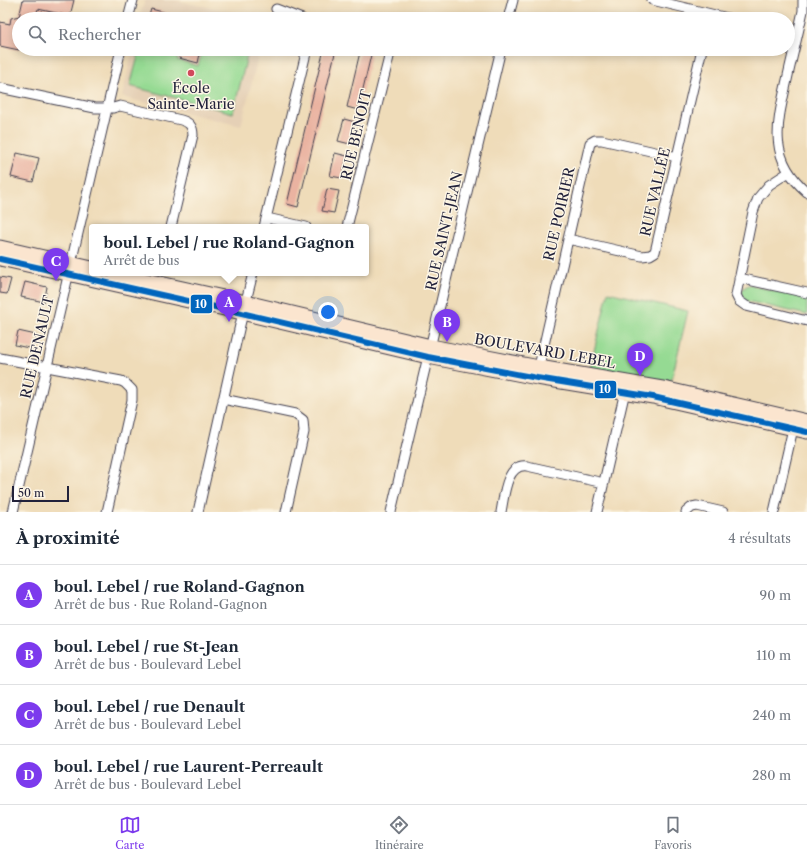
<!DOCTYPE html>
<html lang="fr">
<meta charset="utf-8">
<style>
:root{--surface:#fff;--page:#f6f6f7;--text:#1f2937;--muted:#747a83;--line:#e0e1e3;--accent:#7c3aed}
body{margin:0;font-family:"Libre Caslon Text",serif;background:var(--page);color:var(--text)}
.scale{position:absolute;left:12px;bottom:10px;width:57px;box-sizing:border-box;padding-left:4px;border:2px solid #22223b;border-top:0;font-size:11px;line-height:14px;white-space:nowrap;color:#22223b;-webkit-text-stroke:3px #fcf5e5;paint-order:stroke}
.you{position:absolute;left:328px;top:312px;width:14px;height:14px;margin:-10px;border:3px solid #fff;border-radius:50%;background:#1a73e8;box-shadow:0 0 0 6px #1a73e833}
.badge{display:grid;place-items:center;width:26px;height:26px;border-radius:50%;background:var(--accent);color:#fff;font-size:13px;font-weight:700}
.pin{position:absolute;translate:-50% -33px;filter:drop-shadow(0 1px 2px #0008)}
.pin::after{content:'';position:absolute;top:21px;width:14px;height:12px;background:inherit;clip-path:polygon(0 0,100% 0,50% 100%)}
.popup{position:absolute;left:89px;top:224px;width:280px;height:52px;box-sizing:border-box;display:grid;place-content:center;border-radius:4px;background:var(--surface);filter:drop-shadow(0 1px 3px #0005);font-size:13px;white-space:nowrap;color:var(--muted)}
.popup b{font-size:15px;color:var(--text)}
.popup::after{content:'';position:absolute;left:50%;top:100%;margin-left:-8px;border:8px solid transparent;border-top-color:var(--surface)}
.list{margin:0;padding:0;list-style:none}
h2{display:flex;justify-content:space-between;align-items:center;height:52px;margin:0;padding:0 16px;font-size:17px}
h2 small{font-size:13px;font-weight:400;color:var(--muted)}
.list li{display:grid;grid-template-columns:26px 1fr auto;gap:12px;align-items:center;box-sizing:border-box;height:60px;padding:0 16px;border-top:1px solid var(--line)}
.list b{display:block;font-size:15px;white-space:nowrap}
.list p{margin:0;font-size:13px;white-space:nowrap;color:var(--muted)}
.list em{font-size:13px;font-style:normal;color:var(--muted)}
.icon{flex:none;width:22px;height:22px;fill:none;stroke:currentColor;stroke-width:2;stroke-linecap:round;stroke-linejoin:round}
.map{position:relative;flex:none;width:807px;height:512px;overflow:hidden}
.search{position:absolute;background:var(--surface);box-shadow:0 2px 10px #0003;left:12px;right:12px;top:12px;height:44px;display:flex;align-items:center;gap:10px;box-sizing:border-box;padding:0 14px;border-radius:22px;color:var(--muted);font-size:15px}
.sheet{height:292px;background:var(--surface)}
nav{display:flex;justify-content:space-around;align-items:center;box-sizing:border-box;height:56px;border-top:1px solid var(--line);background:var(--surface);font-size:11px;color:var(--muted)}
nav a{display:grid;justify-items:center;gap:2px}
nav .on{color:var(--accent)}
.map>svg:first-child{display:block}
</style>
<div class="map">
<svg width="807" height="512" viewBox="0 0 807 512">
<rect width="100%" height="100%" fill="#fcf5e5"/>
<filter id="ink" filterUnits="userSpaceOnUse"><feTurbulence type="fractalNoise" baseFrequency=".025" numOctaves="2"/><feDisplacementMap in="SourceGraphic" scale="8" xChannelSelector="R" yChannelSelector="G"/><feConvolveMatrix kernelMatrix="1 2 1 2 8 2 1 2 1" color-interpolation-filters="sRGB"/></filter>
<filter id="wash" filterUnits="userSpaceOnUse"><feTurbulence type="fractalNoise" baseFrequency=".012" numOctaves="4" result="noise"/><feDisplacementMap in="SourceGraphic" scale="16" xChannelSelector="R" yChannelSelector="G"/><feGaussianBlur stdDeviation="0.9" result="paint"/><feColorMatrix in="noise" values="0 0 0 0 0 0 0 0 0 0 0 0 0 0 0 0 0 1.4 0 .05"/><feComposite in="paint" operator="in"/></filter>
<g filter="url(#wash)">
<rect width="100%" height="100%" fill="#efdcb9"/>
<!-- built -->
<path fill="#e5d0b6" d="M145,0h29l91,19h-126z
M133,49h127l-19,77 -119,-29z"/>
<!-- green -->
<path fill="#95da93" stroke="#5c7e67" d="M140,49h39l-2,11 21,6 5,-17h33l12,3 -15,61 -103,-27z
M749,285l58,13v17l-60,-14c-7,-4 -7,-13 2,-16z
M608,292l80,19 -17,71 -81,-14z"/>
<g id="blocks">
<!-- building -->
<path fill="#eab3a1" d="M23,0h51l-4,16 -32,-7 -4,10h-15v31l-19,-4v-24l10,2 1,-6 8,-2v1z
M151,9l32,8v2h-35z
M182,49h19l-3,14 -19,-5z
M324,49h12l-38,158 -11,-3z
M360,52l11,3 -13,55 -11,-3z
M344,119l11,3 -5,22 -12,-3z
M17,153l22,5 -6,24 -22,-5z
M335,153l12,3 -5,22 -12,-2z
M327,189l12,2 -5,22 -12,-2z
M0,277l11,2 -4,15 -7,-1z
M25,282l22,5 -3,15 -23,-5z
M18,331l18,4 -3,14 -18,-4z"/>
</g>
</g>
<g filter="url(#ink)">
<use href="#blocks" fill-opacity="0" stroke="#413e4e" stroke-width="1"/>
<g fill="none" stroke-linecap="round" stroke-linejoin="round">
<!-- street casing -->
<g stroke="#413e4e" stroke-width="11">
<path id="street" d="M652,0l80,19
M803,0v11c-5,23 -11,46 -16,69 -10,44 -20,78 20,112
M276,9l26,10
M128,19l5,-19
M508,19l5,-19
M0,88l95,20h18l7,-2 61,14c8,2 12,6 12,15l-22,92
M789,172l-20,13 -11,13 -5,14 -17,83 3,6 7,5 61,15
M267,218l39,9
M264,227l43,-178
M347,227l43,-174v-4
M568,239l74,17 8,-1 5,-3 47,-203
M739,278l68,15
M0,358l121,23 4,2 7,7v10l-25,112
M538,371l52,-228 5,-3h7l75,17
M223,399l72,15 8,6 1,12 -18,80
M13,512l108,-463
M198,512l42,-187 13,-52
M391,512l110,-463
M501,512c3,-15 5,-49 26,-46l77,17
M597,512l29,-125
M686,512l6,-5 5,-1 26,6
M774,512l20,-88"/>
</g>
<!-- secondary casing -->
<g stroke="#413e4e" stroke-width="15">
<path id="secondary" d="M0,247l92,21
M0,259l233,52 195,46 109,21 116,19 154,35
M115,273l131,29 185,44 108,21 129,22 139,32"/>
</g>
<!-- street -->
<use href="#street" stroke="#fff" stroke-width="9"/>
<!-- secondary -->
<use href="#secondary" stroke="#fbe5cf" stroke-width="13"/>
<!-- bus-1 casing -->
<g stroke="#fcf5e5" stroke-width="9">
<path id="bus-1" d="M0,259l233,52 195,46 109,21 116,19 154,35"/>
</g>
<!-- bus-1 -->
<use href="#bus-1" stroke="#0065bd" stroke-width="6"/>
</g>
</g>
<!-- markers -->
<circle fill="#d1495b" stroke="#fcf5e5" stroke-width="1.5" cx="191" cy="73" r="4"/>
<g text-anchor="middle" stroke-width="3" stroke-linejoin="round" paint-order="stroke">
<!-- poi labels -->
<g font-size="14" fill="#22223b" stroke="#fcf5e5">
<text x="191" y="93">École<tspan x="191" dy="16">Sainte-Marie</tspan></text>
</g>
<!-- street labels -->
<g font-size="14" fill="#22223b" stroke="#fcf5e5">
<text transform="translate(356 135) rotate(-77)" y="5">RUE BENOIT</text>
<text transform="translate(655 192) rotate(-77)" y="5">RUE VALLÉE</text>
<text transform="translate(559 214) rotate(-77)" y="5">RUE POIRIER</text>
<text transform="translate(444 231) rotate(-77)" y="5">RUE SAINT-JEAN</text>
<text transform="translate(37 347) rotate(-77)" y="5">RUE DENAULT</text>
<text transform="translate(545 351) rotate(10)" y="5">BOULEVARD LEBEL</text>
</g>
</g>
<g stroke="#fcf5e5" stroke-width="1.5">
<rect x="190" y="294" width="23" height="20" rx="4" fill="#0065bd"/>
<rect x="594" y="380" width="23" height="19" rx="4" fill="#0065bd"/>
</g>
<g font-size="11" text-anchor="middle" font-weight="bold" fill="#fff">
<text x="201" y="308">10</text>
<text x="605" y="393">10</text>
</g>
</svg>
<div class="scale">50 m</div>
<div class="you"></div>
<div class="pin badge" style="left:229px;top:322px">A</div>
<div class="popup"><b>boul. Lebel / rue Roland-Gagnon</b>Arrêt de bus</div>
<div class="pin badge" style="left:447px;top:342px">B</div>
<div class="pin badge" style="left:56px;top:281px">C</div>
<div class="pin badge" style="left:640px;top:376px">D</div>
<div class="search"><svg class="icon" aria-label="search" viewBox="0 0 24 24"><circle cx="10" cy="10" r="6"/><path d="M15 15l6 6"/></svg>Rechercher</div>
</div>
<section class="sheet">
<h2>À proximité<small>4 résultats</small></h2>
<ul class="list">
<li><span class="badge">A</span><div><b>boul. Lebel / rue Roland-Gagnon</b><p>Arrêt de bus · Rue Roland-Gagnon</p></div><em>90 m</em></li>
<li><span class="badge">B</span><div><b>boul. Lebel / rue St-Jean</b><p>Arrêt de bus · Boulevard Lebel</p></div><em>110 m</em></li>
<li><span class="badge">C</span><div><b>boul. Lebel / rue Denault</b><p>Arrêt de bus · Boulevard Lebel</p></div><em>240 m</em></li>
<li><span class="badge">D</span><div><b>boul. Lebel / rue Laurent-Perreault</b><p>Arrêt de bus · Boulevard Lebel</p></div><em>280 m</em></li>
</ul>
</section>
<nav>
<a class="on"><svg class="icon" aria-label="map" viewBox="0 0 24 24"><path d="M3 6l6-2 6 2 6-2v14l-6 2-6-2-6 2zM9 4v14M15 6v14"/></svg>Carte</a>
<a><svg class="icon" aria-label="directions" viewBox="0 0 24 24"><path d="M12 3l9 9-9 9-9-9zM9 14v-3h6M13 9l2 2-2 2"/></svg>Itinéraire</a>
<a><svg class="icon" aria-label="saved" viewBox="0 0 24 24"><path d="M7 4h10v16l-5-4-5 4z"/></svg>Favoris</a>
</nav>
